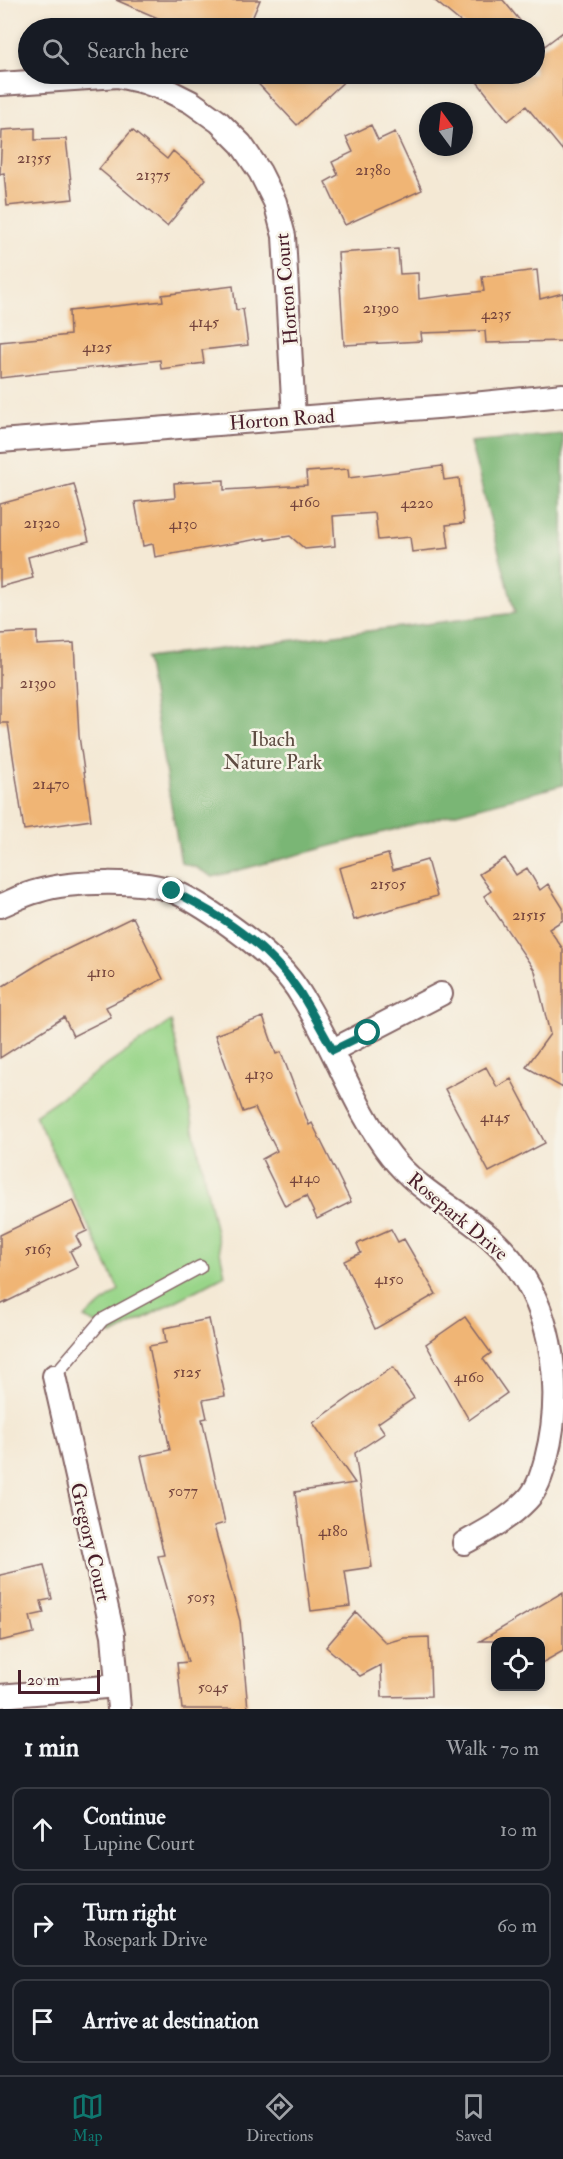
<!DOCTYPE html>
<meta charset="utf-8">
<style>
:root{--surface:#171b24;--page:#242831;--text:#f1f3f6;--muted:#9ea1a6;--line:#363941;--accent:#0f766e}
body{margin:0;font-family:"IM FELL Double Pica",serif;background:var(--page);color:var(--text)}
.controls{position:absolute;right:18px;bottom:18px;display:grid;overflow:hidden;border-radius:12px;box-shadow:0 3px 9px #0003}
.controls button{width:54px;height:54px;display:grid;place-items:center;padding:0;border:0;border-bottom:2px solid var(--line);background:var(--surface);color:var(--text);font:30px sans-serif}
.compass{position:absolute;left:419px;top:102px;width:54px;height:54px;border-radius:50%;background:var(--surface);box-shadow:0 3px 9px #0003;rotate:345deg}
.scale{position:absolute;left:18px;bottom:15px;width:82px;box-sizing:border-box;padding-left:6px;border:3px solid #4a1f2b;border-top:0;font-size:16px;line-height:21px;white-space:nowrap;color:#4a1f2b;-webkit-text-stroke:4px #f7f3e8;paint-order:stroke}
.stop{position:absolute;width:18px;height:18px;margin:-14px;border:4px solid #0f766e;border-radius:50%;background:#fff}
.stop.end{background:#0f766e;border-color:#fff;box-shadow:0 2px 6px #0008}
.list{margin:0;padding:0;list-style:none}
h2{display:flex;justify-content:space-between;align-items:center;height:78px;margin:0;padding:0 24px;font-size:26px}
h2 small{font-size:20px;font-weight:400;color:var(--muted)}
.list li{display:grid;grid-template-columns:39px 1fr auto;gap:18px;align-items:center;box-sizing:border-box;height:84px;margin:0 12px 12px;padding:0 12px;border:2px solid var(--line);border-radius:12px}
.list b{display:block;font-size:22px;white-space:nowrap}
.list p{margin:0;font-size:20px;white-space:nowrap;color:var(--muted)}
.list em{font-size:20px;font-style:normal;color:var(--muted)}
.icon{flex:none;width:33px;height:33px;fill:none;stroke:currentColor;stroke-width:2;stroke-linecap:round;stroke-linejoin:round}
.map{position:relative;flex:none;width:563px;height:1709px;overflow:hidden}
.search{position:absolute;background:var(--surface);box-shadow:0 3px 9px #0003;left:18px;right:18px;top:18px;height:66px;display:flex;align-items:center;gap:15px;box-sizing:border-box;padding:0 21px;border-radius:33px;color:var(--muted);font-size:22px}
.sheet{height:366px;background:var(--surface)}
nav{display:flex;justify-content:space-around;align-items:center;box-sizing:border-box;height:84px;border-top:2px solid var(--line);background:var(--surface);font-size:16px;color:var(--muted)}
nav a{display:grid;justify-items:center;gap:3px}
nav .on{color:var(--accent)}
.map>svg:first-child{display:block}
</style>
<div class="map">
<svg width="563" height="1709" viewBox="0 0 563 1709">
<rect width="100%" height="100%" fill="#f7f3e8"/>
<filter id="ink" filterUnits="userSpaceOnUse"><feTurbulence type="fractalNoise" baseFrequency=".0167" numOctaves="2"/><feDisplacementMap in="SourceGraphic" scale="12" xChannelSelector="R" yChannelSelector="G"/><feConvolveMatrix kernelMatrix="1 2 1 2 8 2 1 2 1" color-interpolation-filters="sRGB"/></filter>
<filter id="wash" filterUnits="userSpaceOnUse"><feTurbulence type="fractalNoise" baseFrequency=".008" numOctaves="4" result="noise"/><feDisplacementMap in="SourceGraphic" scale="24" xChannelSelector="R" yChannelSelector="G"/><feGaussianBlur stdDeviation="1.35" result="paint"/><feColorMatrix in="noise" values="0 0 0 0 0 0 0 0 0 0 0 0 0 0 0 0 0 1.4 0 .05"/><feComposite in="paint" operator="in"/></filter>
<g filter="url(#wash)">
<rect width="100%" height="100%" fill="#f4e9d5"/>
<!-- green -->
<path fill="#99d589" stroke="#727a5a" stroke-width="1.5" d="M171,1021l54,254 -113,60 -13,-10 -15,-7 35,-28 -84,-175z"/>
<!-- forest -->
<path fill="#7ab675" stroke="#626a50" stroke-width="1.5" d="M563,434v351l-350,92 -18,-10 -14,-4 -35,-205 369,-45 -45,-171z"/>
<g id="blocks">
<!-- building -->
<path fill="#f0b574" d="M116,0h144l-12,28h-67z
M434,0h69l23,28h-58z
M563,32v119l-37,-45 -18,15 -37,-47h63v-20z
M249,74h103l-55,51z
M371,125l7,15 17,-8 27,58 -77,35 -20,-43 13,-7 -6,-13 21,-10 -7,-15z
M35,128v12l31,-1 7,60 -66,7 -3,-33 -4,1 2,-44z
M132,130l35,29 6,-8 33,28 -39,47 -68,-57z
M398,249l2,25 18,-1 1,26 65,-8 -2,-14 55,-7 3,29 23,-6v48l-77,2 -1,-12 -64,2 1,8 -78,4 -6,-92z
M233,286l3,24 7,-1 5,36 -46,5 2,13 -43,6 -1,-9 -160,18v-36l70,-7 -1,-24 94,-10 -1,-6z
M442,466l2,14 15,-2 5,45 -18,2 3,23 -37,4 -2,-15 -32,3 -3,-27 -42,3 2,30 -30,3 -15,-13 -25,4v-2l-110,19 -2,-13 -10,2 -8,-44 40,-4 -1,-15 50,-3v10l83,-5 -1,-13 42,-3 1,9z
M74,484l15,57 -61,16 5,21 -33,9v-83z
M37,632v13l37,-2 5,93 12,84 -67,10 -16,-107h-8v-89z
M388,854l5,16 34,-10 10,36 -83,24 -15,-52z
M505,858l11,17 11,-7 13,22 8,-6 15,24v12l-14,9 14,20v139l-37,-21 24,-33 -15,-63 -51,-75 7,-5 -12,-17z
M133,917l30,62 -57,28 5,10 -38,19 -9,-19 -64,41v-70l45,-28z
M263,1017l13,37 5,-2 28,73 3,-2 39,79 -34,17 -11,-23 -21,10 -23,-47 15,-8 -22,-43 -12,4 -28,-77z
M486,1067l11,20 14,-8 34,64 -56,29 -44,-83z
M73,1200l14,31 -11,5 5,10 -11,5 8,16 -78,38v-70z
M391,1229l7,13 6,-3 32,55 -61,35 -31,-68 17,-8 -4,-9z
M465,1317l26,36 -8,6 24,34 -38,27 -43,-76z
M209,1319l16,77 -22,4 4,18 -5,1 23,104 -11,3 26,95 8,88h-66l-5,-46 11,-1 -30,-106 6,-1 -23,-99 29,-6 -21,-104 17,-3 -2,-15z
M393,1367l21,31 -36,25 7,10 -30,20 17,114 -27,4 5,35 -39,5 -16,-119 60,-9 -42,-60z
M44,1565l8,34 -11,2 3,12 -14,3 4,17 -34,8v-66z
M563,1592v59l-23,13v-23h-60z
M356,1612l30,31 18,-5 25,-1 2,59 -49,1 -1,-32 -21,11 -34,-29z"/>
</g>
</g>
<g filter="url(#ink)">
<use href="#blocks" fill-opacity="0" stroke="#866666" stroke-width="1.5"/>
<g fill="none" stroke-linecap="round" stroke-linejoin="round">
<!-- service casing -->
<g stroke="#866666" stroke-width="15">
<path id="service" d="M54,1376l48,-56 98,-53"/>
</g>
<!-- minor casing -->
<g stroke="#866666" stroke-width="26">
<path id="minor" d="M0,84l118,-8 26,6 23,8 24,12 28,20 22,22 19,28 15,30 9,34 10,182
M0,441l463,-36 100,-10
M0,906c12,-5 25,-12 38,-15 32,-10 107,-12 137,1 23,10 45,26 65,41 23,17 46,37 61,62 33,51 53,114 90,161 33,43 87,61 120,103 44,55 52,134 35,200 -4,14 -8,30 -19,41 -18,19 -41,31 -63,43
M333,1050l108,-56
M54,1376l59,259 6,74
M0,1696l117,-10"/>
</g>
<!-- service -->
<use href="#service" stroke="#fff" stroke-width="12"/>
<!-- minor -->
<use href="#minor" stroke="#fff" stroke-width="22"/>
</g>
</g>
<g fill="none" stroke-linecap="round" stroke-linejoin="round" filter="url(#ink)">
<!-- route -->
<path stroke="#0f766e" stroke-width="8" d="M172,891c48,23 99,57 129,103 11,18 21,37 32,56l35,-17"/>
</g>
<g text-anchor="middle" stroke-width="5" stroke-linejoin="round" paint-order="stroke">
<!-- number labels -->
<g font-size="16" fill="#74443d">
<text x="34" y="163">21355</text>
<text x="373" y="175">21380</text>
<text x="153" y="180">21375</text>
<text x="381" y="313">21390</text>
<text x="496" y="319">4235</text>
<text x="204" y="327">4145</text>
<text x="97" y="352">4125</text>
<text x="305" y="507">4160</text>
<text x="417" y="508">4220</text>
<text x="42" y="528">21320</text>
<text x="183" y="529">4130</text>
<text x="38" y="688">21390</text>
<text x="51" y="789">21470</text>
<text x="388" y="889">21505</text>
<text x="529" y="920">21515</text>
<text x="101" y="977">4110</text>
<text x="259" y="1079">4130</text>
<text x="495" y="1122">4145</text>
<text x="305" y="1183">4140</text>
<text x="38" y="1254">5163</text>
<text x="389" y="1284">4150</text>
<text x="187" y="1377">5125</text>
<text x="469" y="1382">4160</text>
<text x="183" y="1496">5077</text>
<text x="333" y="1536">4180</text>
<text x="201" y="1602">5053</text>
<text x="213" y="1692">5045</text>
</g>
<!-- street labels -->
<g font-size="20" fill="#4a1f2b" stroke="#f7f3e8">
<text transform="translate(286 289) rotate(-95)" y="7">Horton Court</text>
<text transform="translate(282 419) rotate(-4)" y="7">Horton Road</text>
<text transform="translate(458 1216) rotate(40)" y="7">Rosepark Drive</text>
<text transform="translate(91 1542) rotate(77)" y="7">Gregory Court</text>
</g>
<!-- park labels -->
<g font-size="20" fill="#5e4c42" stroke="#f7f3e8">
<text x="273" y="746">Ibach<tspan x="273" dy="23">Nature Park</tspan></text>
</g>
</g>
</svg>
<div class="controls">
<button><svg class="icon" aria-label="locate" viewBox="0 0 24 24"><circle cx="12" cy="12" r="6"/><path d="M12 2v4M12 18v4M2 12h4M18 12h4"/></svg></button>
</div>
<svg class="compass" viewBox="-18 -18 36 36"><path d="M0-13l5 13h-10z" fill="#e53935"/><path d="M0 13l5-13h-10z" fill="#9ea1a6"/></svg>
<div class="scale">20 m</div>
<div class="stop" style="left:368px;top:1033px"></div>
<div class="stop end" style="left:172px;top:891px"></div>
<div class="search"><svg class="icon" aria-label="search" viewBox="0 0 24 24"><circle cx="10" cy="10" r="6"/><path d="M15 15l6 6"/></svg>Search here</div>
</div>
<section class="sheet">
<h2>1 min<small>Walk · 70 m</small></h2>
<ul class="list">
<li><svg class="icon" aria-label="ahead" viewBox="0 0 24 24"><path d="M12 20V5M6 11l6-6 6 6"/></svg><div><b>Continue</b><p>Lupine Court</p></div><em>10 m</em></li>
<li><svg class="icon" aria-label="right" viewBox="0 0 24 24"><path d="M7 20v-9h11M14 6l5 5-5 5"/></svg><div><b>Turn right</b><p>Rosepark Drive</p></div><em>60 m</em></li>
<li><svg class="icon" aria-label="arrive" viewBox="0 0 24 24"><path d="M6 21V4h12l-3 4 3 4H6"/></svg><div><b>Arrive at destination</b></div></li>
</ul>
</section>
<nav>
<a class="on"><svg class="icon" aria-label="map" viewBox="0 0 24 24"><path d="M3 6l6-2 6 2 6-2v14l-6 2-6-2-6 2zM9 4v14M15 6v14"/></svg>Map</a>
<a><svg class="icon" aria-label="directions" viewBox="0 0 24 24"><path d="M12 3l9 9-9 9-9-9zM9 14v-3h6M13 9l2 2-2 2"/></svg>Directions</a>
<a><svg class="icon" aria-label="saved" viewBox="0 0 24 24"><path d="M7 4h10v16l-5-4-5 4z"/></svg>Saved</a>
</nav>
